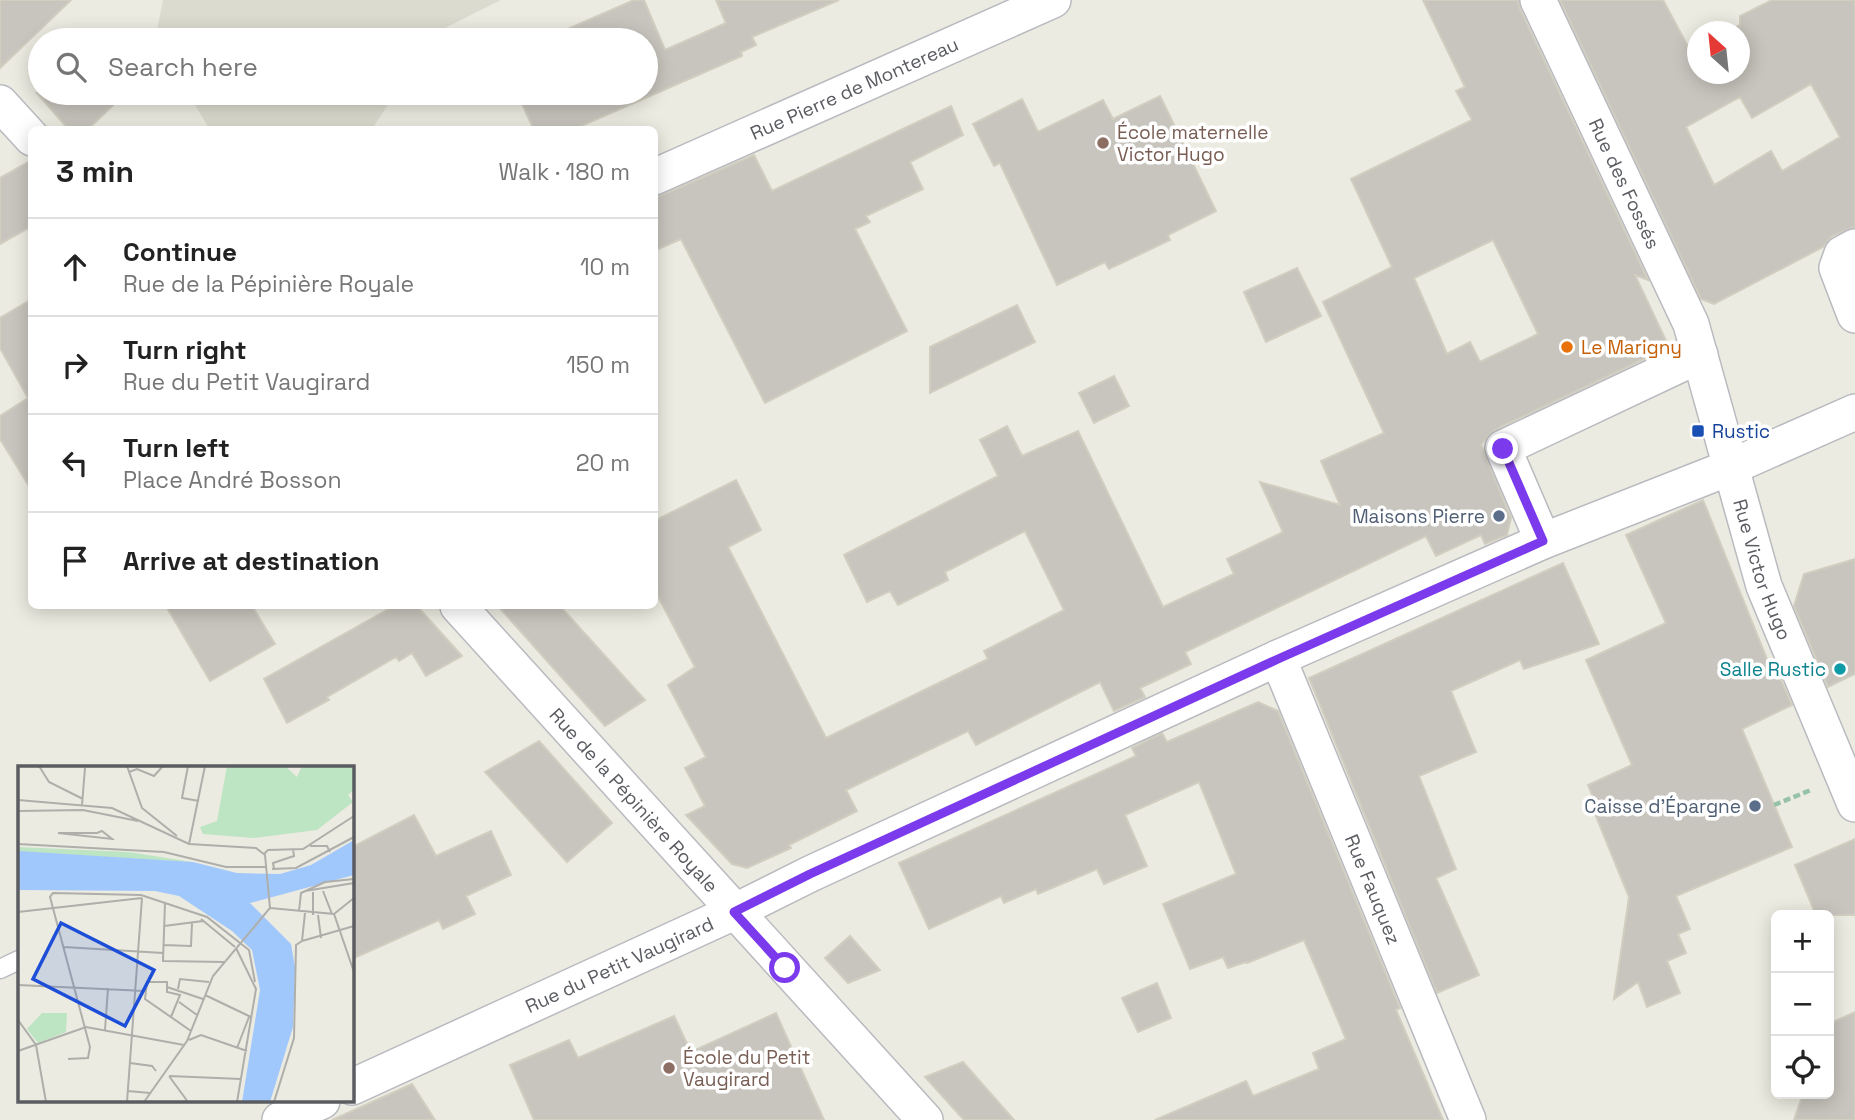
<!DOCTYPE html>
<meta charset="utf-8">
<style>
:root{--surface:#fff;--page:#f2f2f2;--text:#222;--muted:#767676;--line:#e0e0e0}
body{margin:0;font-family:"Space Grotesk",sans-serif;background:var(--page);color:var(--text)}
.controls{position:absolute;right:21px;bottom:21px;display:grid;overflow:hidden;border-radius:10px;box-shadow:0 4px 18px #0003}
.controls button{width:63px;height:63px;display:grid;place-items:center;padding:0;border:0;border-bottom:2px solid var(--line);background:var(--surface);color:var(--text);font:35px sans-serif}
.compass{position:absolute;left:1687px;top:21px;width:63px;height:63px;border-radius:50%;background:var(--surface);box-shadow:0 4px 18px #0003;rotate:333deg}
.stop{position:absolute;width:21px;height:21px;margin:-16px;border:5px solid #7c3aed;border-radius:50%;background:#fff}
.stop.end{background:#7c3aed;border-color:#fff;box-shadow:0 2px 7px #0008}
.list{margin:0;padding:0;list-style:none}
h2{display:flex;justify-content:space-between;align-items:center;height:91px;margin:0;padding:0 28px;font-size:30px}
h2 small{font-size:23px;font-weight:400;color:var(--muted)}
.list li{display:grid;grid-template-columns:46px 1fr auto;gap:21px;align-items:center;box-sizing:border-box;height:98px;padding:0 28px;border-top:2px solid var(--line)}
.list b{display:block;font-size:26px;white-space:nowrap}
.list p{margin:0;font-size:23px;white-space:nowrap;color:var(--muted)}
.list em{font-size:23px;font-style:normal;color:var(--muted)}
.icon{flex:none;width:38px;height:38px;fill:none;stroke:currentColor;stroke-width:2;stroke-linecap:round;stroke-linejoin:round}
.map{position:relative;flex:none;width:1855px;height:1120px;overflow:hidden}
.search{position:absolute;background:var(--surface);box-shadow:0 4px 18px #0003;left:28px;top:28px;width:630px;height:77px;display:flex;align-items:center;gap:18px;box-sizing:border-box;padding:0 24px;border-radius:38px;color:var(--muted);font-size:26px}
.panel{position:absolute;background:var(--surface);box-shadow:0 4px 18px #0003;left:28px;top:126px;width:630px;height:483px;border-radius:10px}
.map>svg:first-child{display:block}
</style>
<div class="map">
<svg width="1855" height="1120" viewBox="0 0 1855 1120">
<rect width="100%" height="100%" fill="#ecebe1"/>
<!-- education -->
<path fill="#dcdbcf" d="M163,0h338l-80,40h-266z
M188,93h200l3,7 -19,29 -162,1z"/>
<!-- building -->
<path fill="#c8c5be" stroke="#d1cec0" stroke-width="2" fill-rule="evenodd" d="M0,0h71l-71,68z
M634,0h10l21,50 61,-27 -10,-23h123l-87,37 4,8 -15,7 1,4 -170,74h-38l-17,-37h129v-53h-98l-1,-2z
M1423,0h95l2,9 128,271 -13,-5 32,68v5l-173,82 -7,6 -6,9 30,73 -4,17 -22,9 -4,-9 -45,21 -10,-20 -241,116 6,12 -51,24 5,9 -31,14 -14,-29 -124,63 -8,-14 -122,59 11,21 -68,34 2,3 -44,20 -15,-4 -46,-49 19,-9 -20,-38 21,-11 -38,-72 27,-18 -41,-78v-68l82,-41 25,50 -33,17 98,191 162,-79 -4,-8 80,-41 -39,-79 -80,41 3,8 -50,25 -8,-14 -23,11 -23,-47 154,-79 -18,-36 27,-14 15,30 56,-25 85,176 71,-33 -7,-15 56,-27 -23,-50 80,23 -19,-44 63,-28 -61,-131 69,-35 -41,-88 121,-59 -16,-29 9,-4zM1493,240l45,94 -58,28 -10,-20 -23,12 -33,-76z
M1560,0h103l28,52 7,-3v25h42v-42h-13l13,-7v-9l32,-16h83v227l-23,9 -9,11 -109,57 -13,-5zM1811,84l29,53 -58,34 -11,-20 -57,34 -28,-58 54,-30 12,21z
M37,93h89l-39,37h-18z
M1160,96l56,115 -48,24 2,5 -61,29 -4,-7 -48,23 -57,-122 -6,3 -21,-42 49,-25 16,33 65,-32 10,19z
M951,106l12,29 -53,27 13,27 -57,27 4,6 -15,7 52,102 -142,72 -84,-164 -27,12v-54l8,-2 92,-40 18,36z
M32,160v66l-32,18v-66z
M1297,268l24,48 -55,26 -22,-50z
M32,299v192l-32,-52v-23l28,-18 -28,-50v-30z
M1017,305l18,37 -105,51v-46z
M1114,376l15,30 -35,17 -15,-30z
M1703,500l70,174 2,-8 17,39 -50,24 50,118 -116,49 14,33 -12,5 8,19 -19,8 13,32 -33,14 -9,-25 -24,17 15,-102 -38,-93 4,-2 -7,-17 44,-20 -46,-105 80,-37 -40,-88z
M1855,559v115l-27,13 -34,-81 10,-32z
M1563,563l36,81 -75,25 -4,-9 -69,31 25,61 -57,24 37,93 -20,9 43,97 -42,18 -128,-315z
M166,606h86l23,38 -65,37z
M394,606h23l45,50 -36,20 -14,-23 -13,8 -3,-4 -69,40 2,3 -42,23 -23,-44z
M498,606h62l85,94 -40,26z
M1258,702l20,9 122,297 -4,2 47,110h-288l91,-39 7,15 66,-27 -6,-16 33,-14 -42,-99 -57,23 -1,-1 -18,6 -5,-11 -33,12 -27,-65 73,-30 -37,-92 -74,33 22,51 -43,18 -7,-15 -59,25 -2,-5 -32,14 -3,-7 -72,33 -30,-66 237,-107 -4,-8 30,-15 5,9z
M539,741l73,82 -45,39 -82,-90z
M414,815l22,41 55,-25 20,44 -45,21 9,18 -32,15 -4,-9 -87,39v-112z
M1855,839v76h-39l-21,-50z
M850,936l30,34 -32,13 -23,-25z
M1157,983l14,35 -33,14 -16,-34z
M1855,1012v108h-61l9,-26h26v-70z
M776,1013l48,107h-290l-24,-55 59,-25 9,18 96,-42 17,36z
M963,1062l51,58h-50l-39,-43z
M412,1084l23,36h-103z"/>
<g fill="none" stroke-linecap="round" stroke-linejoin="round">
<!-- lane casing -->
<g stroke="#b9bac0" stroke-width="21">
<path id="lane" d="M0,969l19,-9"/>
</g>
<!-- street casing -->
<g stroke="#b9bac0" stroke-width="38">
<g id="street">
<path id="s1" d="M1538,0l153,324 73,262 91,218"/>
<path d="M0,103l32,35"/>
<path id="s2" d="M654,177l399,-177"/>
<path d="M1855,247l-13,7 -5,14 18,47"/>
<path d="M1543,541l-40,-93 197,-93"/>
<path id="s3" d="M458,606c156,171 310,343 467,514"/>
<path id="s4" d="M1278,658l190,462"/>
<path id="s5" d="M352,1087l382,-175 76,-38 468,-216 265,-117 188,-74 124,-55"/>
<path d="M280,1120l42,-19"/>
</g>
</g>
<!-- path -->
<path stroke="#96c2a9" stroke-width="4.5" stroke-dasharray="7 3.5" stroke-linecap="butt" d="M1774,805l37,-15"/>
<!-- lane -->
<use href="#lane" stroke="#fff" stroke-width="18"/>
<!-- street -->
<use href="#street" stroke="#fff" stroke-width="35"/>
</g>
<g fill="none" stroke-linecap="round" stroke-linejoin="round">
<!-- route -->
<path stroke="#7c3aed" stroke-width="9" d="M785,968l-51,-56 76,-38 468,-215 265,-118 -40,-92"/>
</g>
<!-- markers -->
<g fill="#8d6e63" stroke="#fff" stroke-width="2.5">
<circle cx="1103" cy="143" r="7"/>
<circle cx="669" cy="1068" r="7"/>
</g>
<circle fill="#e8710a" stroke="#fff" stroke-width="2.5" cx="1567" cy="347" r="7"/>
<rect fill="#1a4fb4" stroke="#fff" stroke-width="2.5" x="1691" y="424" width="14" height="14" rx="3.5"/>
<g fill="#5c6f8a" stroke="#fff" stroke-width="2.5">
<circle cx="1499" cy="516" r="7"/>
<circle cx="1755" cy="806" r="7"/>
</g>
<circle fill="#0f9aa8" stroke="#fff" stroke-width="2.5" cx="1840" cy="669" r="7"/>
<g text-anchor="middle" stroke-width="7" stroke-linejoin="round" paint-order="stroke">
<!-- street labels -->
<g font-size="19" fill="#5a5c62" stroke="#fff">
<text dy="7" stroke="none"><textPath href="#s2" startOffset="219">Rue Pierre de Montereau</textPath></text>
<text dy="7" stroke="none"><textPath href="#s1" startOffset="203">Rue des Fossés</textPath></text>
<text dy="7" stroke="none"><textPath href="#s1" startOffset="614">Rue Victor Hugo</textPath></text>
<text dy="7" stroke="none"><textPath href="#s3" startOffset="262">Rue de la Pépinière Royale</textPath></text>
<text dy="7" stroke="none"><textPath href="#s4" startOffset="250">Rue Fauquez</textPath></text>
<text dy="7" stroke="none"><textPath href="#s5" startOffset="294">Rue du Petit Vaugirard</textPath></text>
</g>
<!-- education labels -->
<g font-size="19" fill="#785e54" stroke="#fff" text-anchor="start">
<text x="1117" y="139">École maternelle<tspan x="1117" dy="22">Victor Hugo</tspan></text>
<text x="683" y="1064">École du Petit<tspan x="683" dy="22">Vaugirard</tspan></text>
</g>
<!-- food labels -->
<g font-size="19" fill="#c56008" stroke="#fff" text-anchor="start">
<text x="1581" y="354">Le Marigny</text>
</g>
<!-- transit labels -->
<g font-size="19" fill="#164399" stroke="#fff" text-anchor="start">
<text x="1712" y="438">Rustic</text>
</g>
<!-- service labels -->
<g font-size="19" fill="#4e5e75" stroke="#fff" text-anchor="end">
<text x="1485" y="523">Maisons Pierre</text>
<text x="1741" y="813">Caisse d'Épargne</text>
</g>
<!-- culture labels -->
<g font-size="19" fill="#0d838f" stroke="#fff" text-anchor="end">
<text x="1826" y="676">Salle Rustic</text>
</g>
</g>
<!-- overview -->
<g transform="translate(18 766)">
<rect width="336" height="336" fill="#ecebe1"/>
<path d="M209,0h58l12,11 5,-11h52v24l-6,5 5,7 -36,28 -63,8 -51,-4 -3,-7 17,-6zM0,81l110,5 65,10 -175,-10zM24,247h25l-1,19 -28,11 -11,-14z" fill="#bde4c3"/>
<path d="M336,74v35l-104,28 41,41 4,23 -2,60 -23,75h-28l18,-112 -8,-40 -20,-19 -53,-35 -24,-5 -137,-1v-39l175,11 44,11 43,1 31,-9z" fill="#a0c8fd"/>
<path fill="none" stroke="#aeaeaa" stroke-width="2" d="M21,0l10,16 34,17M109,0l15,42 35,28M170,0l-6,32 17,3M111,6l8,-3 17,7 9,-10M0,34l94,8 77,36 67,4 9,7 5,53 -57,68 -26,65 -43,61M64,39l3,-37M0,45l65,-1 55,11M84,65l10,8 -54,-6h39zM0,78l146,8 62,15h41M171,78l16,-78M292,80h17l3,6M246,88l4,-4 35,-1 51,-33M254,103l24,-1 58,-31M256,103l-1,-6 21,-7 -1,-7M287,125l49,-8M305,125l9,23M147,136l-2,59 61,1M252,142l64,6 20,58M281,145l2,-18 24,-11 29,-3M0,146l124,-14M316,148l20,-16M295,149v-23M300,149l3,23M183,153l34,28M146,160l39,-5M284,175l52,-15M284,175l3,-28M145,179l28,1 1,-23M46,181l99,6M218,182l20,41 -19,113M0,219l127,6M149,221l36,12M160,223l2,-10 29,3M187,229l46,22M161,236l18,13M153,251l9,-22 -13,-3v-10h-20l-2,17 46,32M0,254l18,25 10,57M87,264l3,-42M171,274l12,-5 46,16M219,282l12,-31M0,285l68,-24 98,18M50,293l20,-1 2,-11 -40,-150 3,-4 88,2 66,22 42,33 6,32M112,297l22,3 4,5M151,310l72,3M151,310l19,26M110,325l22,2M109,336l15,-204M256,336l20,-64 2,-93 6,-4"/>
<path fill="#1d4ed8" fill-opacity="0.15" stroke="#1d4ed8" stroke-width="3.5" d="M43,157l93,47 -29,56 -92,-47z"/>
<rect width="336" height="336" fill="none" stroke="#5a5c62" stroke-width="3.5"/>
</g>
</svg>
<div class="controls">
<button>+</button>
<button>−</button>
<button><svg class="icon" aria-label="locate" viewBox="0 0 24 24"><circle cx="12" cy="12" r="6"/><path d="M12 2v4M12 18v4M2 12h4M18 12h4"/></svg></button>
</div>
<svg class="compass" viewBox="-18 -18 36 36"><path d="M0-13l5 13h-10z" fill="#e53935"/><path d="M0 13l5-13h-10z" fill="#767676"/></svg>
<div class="stop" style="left:785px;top:968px"></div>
<div class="stop end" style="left:1503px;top:449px"></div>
<div class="search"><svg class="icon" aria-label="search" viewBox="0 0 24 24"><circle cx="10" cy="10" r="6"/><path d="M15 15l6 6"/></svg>Search here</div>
<section class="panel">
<h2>3 min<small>Walk · 180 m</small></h2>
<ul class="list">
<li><svg class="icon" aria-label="ahead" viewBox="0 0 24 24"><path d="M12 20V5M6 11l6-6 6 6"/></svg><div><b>Continue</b><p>Rue de la Pépinière Royale</p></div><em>10 m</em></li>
<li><svg class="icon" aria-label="right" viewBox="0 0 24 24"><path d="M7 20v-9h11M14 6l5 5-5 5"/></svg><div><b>Turn right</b><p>Rue du Petit Vaugirard</p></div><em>150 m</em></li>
<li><svg class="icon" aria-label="left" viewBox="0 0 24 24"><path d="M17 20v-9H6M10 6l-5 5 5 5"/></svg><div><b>Turn left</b><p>Place André Bosson</p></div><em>20 m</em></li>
<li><svg class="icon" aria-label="arrive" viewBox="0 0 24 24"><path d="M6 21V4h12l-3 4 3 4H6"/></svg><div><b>Arrive at destination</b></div></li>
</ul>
</section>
</div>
